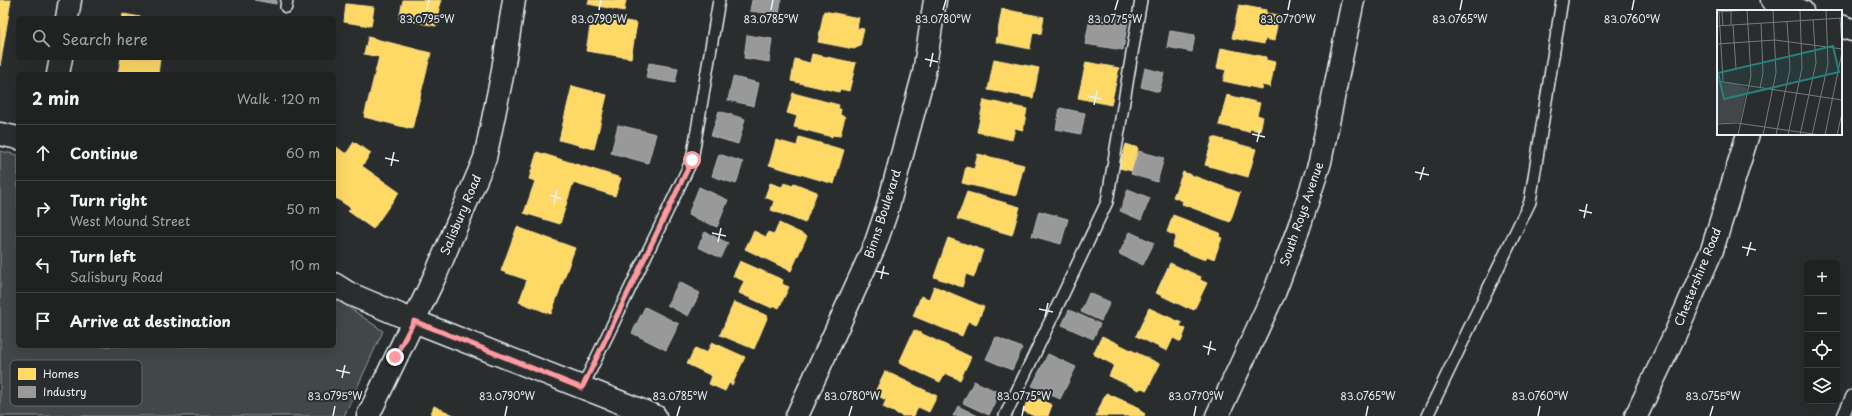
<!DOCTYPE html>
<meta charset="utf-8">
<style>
:root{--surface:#202222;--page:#2d2f2f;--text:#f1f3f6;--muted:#a2a4a5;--line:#3d3f40}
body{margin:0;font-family:"Playpen Sans",sans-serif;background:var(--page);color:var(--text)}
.controls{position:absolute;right:12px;bottom:12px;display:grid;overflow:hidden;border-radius:6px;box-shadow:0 4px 16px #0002}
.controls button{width:36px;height:36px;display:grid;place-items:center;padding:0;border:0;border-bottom:1px solid var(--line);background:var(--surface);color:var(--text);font:20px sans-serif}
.stop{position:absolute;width:12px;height:12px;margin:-9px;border:3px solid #ff9aa2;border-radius:50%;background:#fff}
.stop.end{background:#ff9aa2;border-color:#fff;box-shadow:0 1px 4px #0008}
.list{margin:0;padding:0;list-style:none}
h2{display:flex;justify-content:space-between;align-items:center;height:52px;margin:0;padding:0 16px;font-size:17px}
h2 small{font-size:13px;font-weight:400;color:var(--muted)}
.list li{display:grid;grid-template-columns:26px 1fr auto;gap:12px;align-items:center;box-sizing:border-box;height:56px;padding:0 16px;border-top:1px solid var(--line)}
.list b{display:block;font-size:15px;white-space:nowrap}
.list p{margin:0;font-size:13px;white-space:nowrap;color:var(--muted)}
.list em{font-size:13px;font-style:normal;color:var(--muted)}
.icon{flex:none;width:22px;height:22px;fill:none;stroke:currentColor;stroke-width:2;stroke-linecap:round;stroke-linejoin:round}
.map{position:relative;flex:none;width:1852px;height:416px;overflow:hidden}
.search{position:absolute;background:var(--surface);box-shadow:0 4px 16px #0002;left:16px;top:16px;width:320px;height:44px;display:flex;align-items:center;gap:10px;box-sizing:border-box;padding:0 14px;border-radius:6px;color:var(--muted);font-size:15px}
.panel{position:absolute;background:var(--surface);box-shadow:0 4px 16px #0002;left:16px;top:72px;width:320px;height:276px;border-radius:6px}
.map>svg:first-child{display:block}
</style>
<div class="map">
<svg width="1852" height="416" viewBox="0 0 1852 416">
<rect width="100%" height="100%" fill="#2a2d2e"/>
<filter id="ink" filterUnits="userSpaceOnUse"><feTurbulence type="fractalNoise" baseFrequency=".025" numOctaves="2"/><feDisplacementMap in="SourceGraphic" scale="8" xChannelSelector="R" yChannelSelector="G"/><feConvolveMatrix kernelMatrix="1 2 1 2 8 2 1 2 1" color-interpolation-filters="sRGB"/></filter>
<g filter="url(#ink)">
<!-- green -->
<path fill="#424648" stroke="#959ca0" d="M0,151l18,4v191h316v-49l49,34 -39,85h-344z"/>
<!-- homes -->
<path fill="#ffd966" stroke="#f8e092" d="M0,0h11l-11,66z
M403,0h38l-5,26 -37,-7z
M589,0h37l-2,11 -36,-7z
M346,4l28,3 -3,19 -27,-4z
M1239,5l27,5v3l13,2 -5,26 -9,-2 -1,5 -32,-6z
M1002,9l42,8 -3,17 -8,-2 -3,17 -34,-7z
M824,11l35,7 -2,10 7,1 -4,17 -6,3 -36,-7z
M123,14l24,4h-25z
M592,15l45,8 -6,35 -45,-7z
M368,37l63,16 -19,76 -48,-12 15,-60 -15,-3z
M1221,48l45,9v3l9,2 -5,25 -8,-2 -1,4 -38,-8 3,-11 -9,-2z
M812,54l44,9 -7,28 -9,-2 -1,3 -48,-11 4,-22 15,4z
M121,58h39l-2,16h-40z
M994,59l45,9 -6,30 -45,-8z
M1086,62l33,6 -8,37 -33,-7z
M572,86l35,9 -13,54 -35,-9z
M793,93l46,12 -1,4h3l-1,6 5,2 -5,19 -8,-1v2l-38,-10 3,-11 -10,-3z
M1227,95l33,8 -3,12 6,2 -3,14 -10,-2 -1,3 -30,-7z
M984,100l43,9 -4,21 -8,-2 -3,12 -35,-8z
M799,137l45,13 -10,34 -65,-19 7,-25 21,6z
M1213,137l43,12 -8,28 -43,-12z
M354,142l17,11 -9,13 37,26 -26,37 -25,-18 3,-3 -17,-11v-52l12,9z
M1126,144l12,4 -6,23 -13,-3z
M537,152l84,26 -6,18 -42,-13 -13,41 -36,-11 11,-32 -6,-2z
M978,154l46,11 -8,31 -54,-13 4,-16 8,2z
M1183,172l57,21 -10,29 -48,-18 1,-3 -10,-4z
M770,183l12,4 2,-4 9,3 1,-3 23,9 -12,31 -34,-13 3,-9 -9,-4z
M967,192l53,15 -8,28 -55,-16z
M1173,215l47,18 -1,4 3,1 -8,21 -7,-3 -2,4 -33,-13 4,-11 -9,-4z
M779,223l28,13 -16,35 -46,-22 9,-18 12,6 3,-5 5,3z
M517,227l58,21 -24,66 -32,-12 8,-22 -26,-9z
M948,238l35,12 -9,27 -8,-3 -4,13 -28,-10z
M740,261l43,19 -1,4 7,3 -10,21 -6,-3 -1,3 -33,-15 5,-12 -11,-5z
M1170,263l31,14 -1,3 7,3 -13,27 -7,-3v1l-31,-15z
M934,286l50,21 -8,18 -8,-4 -6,15 -49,-20 8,-20 8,3z
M734,302l34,14 -14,33 -34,-14z
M1149,308l33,15 -2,3 6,3 -5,13 -8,-4 -6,13 -31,-15z
M914,330l57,27 -11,23 -15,-7 -5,9 -41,-19z
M1102,336l58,28 -13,26 -6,-2 -2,2 -30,-14 5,-11 -21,-11z
M712,342l33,15 -13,28 -3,-2 -4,8 -16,-7 3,-8 -25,-12 8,-16 12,5z
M885,371l52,25 -8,16 -11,-5 -4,9h-12l-19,-9 3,-7 -12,-6z
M1106,393l34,15 -1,2 6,4 -1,2h-48z
M1030,395l22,10 -4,11h-14l-11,-5z
M434,406l22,10h-26z"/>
<!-- industry -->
<path fill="#999" stroke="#b1b3b6" d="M254,0h23l-1,4z
M752,0h29l-2,15 -29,-4z
M1091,13l37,7 -5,30 -38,-6z
M1170,31l25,4 -3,17 -25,-5z
M747,35l25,4 -3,23 -25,-4z
M649,63l29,5 -3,15 -29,-5z
M1145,68l19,5 -5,19 -18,-5z
M733,77l26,6 -5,23 -26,-6z
M1060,108l25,5 -4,21 -25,-5z
M719,111l26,8 -7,25 -27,-8z
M618,125l38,9 -8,29 -37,-10z
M1138,151l26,7 -7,24 -26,-8z
M719,154l24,8 -7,22 -24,-8z
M699,187l29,13 -11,27 -29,-12z
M1128,189l22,9 -9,22 -21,-9z
M1039,211l29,8 -7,25 -29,-8z
M705,232l23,11 -7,15 -23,-11z
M1130,232l24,11 -11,22 -24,-11z
M679,282l21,11 -12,23 -21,-11z
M1089,293l21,9 -9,19 -20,-9z
M645,307l34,17 -13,26 -34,-17z
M1069,310l31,14 -7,15 -31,-14z
M996,337l26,11 -10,22 -26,-11z
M1048,354l28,13 -16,32 -28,-13z
M974,381l26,12 -11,22 -26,-12z
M958,406l20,10h-25z"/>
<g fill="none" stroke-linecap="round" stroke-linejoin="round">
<!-- service casing -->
<g stroke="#e8f1f8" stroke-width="14">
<path id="service" d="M286,7l1,-7
M582,388l110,-228 27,-160
M1005,416l102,-214 34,-202
M1427,416l103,-214 32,-202
M1843,416l9,-20"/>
</g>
<!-- minor casing -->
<g stroke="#e8f1f8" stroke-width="25">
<path id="minor" d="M1772,0l30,11
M67,18l3,-18
M1841,26l11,4
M58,74l3,-16
M0,134l18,4
M334,284l16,10 64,27 241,95
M368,416l68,-142 49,-116 17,-82 12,-76
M797,416l78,-171 12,-35 37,-137 11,-73
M1217,416l58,-125 24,-64 21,-65 33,-162
M1636,416l40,-84 36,-82 36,-116"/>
</g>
<!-- service -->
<use href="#service" stroke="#2a2d2e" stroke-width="11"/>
<!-- minor -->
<use href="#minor" stroke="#2a2d2e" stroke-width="22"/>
</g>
</g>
<g fill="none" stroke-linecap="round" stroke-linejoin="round" filter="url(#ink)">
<!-- route -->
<path stroke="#ff9aa2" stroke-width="5" d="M395,357l19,-36 168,67 110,-228"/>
</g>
<!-- ticks -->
<path fill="none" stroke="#e8f1f8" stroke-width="1.5" d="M427,10l2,-10M599,10l2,-10M771,10l2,-10M943,10l3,-10M1115,10l3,-10M1288,10l2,-10M1460,10l2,-10M1632,10l2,-10M925,59l13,3M930,67l3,-14M1088,96l14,3M1094,105l3,-14M1252,134l13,3M1257,142l3,-13M385,158l14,3M391,166l3,-14M1415,172l14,3M1420,180l4,-13M549,195l13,4M554,204l3,-14M1579,210l13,3M1584,218l3,-14M712,233l14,3M718,242l3,-14M1742,247l14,3M1747,256l4,-14M876,271l13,3M881,279l3,-13M1039,309l14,3M1045,317l3,-14M1203,346l13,4M1208,355l3,-14M336,370l14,3M342,378l3,-13M333,416l2,-10M505,416l2,-10M677,416l3,-10M849,416l3,-10M1022,416l2,-10M1194,416l2,-10M1366,416l2,-10M1538,416l2,-10M1710,416l3,-10"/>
<g text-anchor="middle" stroke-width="4" stroke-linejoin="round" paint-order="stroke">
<!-- street labels -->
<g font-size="12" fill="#e8f1f8" stroke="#2a2d2e">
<text transform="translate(883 214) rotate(-72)" y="4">Binns Boulevard</text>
<text transform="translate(1302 214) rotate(-71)" y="4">South Roys Avenue</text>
<text transform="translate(461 215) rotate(-67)" y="4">Salisbury Road</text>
<text transform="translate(1698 277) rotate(-68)" y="4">Chestershire Road</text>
</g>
</g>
<!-- overview -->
<g transform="translate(1717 10)">
<rect width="125" height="125" fill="#2a2d2e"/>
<path d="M0,72l16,1 14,5 -7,34 -23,1z" fill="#424648"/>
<path fill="none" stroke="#767b7f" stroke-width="1" d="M0,2l32,-2M2,2l4,69M5,2l1,14M123,8l2,28M14,15v-14M16,15l3,44M0,16l125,-8M0,34l58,-4 67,9M0,71l125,19M43,78l3,-15 -2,-50M0,114l20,-1 83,12M21,125l13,-59 -4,-66M46,125l13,-62 -3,-63M59,125l14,-66 -3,-48M71,125l14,-67 -2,-58M83,125l16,-72 -3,-43M95,125l16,-71 -2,-54M108,125l17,-83M120,125l5,-22"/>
<path fill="#25827c" fill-opacity="0.15" stroke="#25827c" stroke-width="2" d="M116,36l6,26 -115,27 -6,-26z"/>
<rect width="125" height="125" fill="none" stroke="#e8f1f8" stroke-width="2"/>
</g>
<!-- legend -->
<rect x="10" y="360" width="132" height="46" rx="6" fill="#2a2d2e" stroke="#63686b" stroke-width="1"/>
<rect x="18" y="368" width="18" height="12" fill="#ffd966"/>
<rect x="18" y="386" width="18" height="12" fill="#999"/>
<g font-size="11" fill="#e8f1f8">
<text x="43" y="378">Homes</text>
<text x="43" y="396">Industry</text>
</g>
<g font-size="10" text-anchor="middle" fill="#e8f1f8" stroke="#2a2d2e" stroke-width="4" stroke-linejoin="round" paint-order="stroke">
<text x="427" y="23">83.0795°W</text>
<text x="599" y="23">83.0790°W</text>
<text x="771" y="23">83.0785°W</text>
<text x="943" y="23">83.0780°W</text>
<text x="1115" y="23">83.0775°W</text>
<text x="1288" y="23">83.0770°W</text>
<text x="1460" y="23">83.0765°W</text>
<text x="1632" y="23">83.0760°W</text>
<text x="335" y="400">83.0795°W</text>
<text x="507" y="400">83.0790°W</text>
<text x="680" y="400">83.0785°W</text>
<text x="852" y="400">83.0780°W</text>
<text x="1024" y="400">83.0775°W</text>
<text x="1196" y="400">83.0770°W</text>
<text x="1368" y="400">83.0765°W</text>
<text x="1540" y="400">83.0760°W</text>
<text x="1713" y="400">83.0755°W</text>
</g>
</svg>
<div class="controls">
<button>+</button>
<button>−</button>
<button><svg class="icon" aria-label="locate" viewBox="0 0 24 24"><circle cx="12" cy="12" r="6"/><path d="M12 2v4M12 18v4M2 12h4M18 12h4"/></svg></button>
<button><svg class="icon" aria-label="layers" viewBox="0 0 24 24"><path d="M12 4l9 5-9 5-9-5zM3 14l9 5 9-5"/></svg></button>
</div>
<div class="stop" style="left:692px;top:160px"></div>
<div class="stop end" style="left:395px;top:357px"></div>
<div class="search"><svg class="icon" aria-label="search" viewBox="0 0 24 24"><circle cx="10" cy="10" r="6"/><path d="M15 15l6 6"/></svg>Search here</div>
<section class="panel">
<h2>2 min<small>Walk · 120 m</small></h2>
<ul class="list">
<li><svg class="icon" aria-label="ahead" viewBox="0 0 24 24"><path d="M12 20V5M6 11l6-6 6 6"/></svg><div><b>Continue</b></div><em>60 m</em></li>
<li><svg class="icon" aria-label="right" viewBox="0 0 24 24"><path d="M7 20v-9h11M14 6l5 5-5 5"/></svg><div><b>Turn right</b><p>West Mound Street</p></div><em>50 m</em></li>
<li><svg class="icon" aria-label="left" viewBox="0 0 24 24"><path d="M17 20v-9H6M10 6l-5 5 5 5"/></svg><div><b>Turn left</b><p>Salisbury Road</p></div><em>10 m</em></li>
<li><svg class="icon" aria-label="arrive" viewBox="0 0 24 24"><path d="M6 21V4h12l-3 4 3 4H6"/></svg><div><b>Arrive at destination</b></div></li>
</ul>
</section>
</div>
